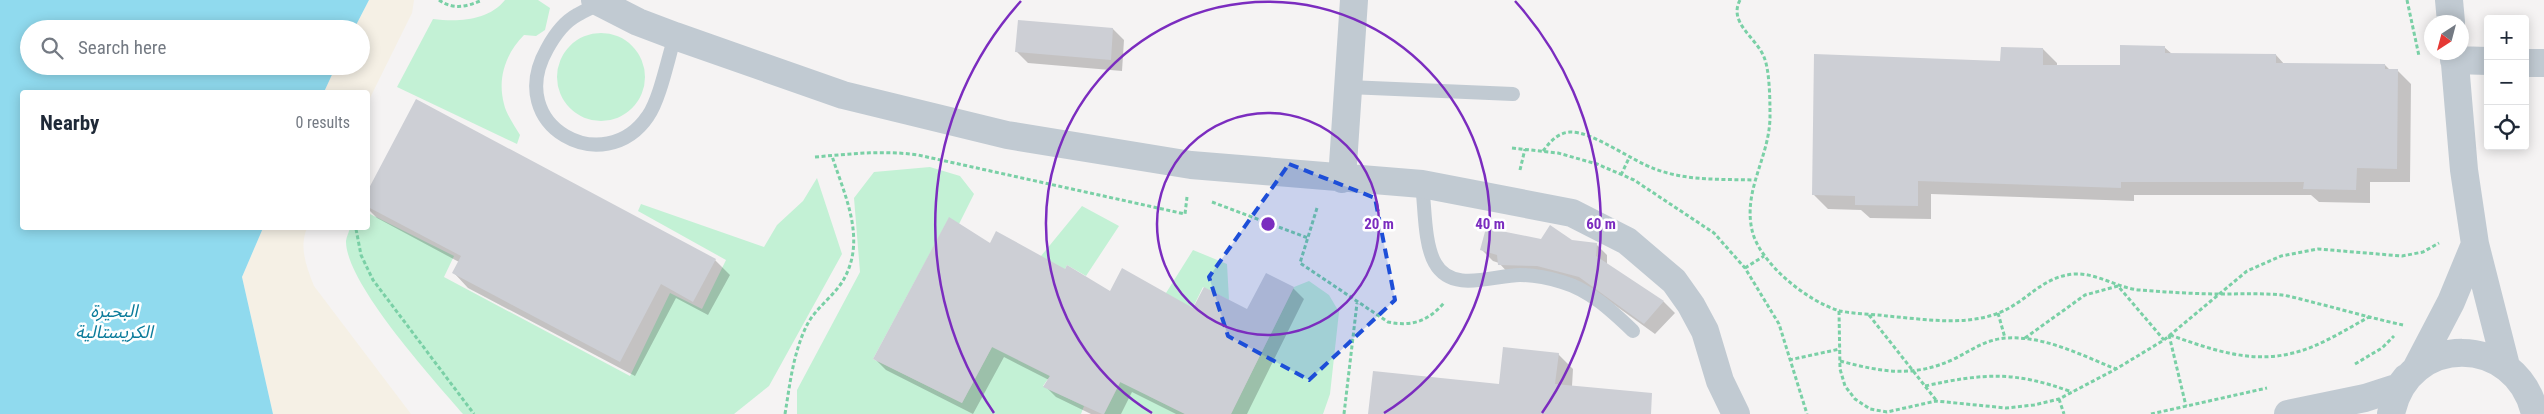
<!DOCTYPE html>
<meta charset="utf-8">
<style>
:root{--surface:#fff;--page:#f2f2f3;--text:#1f2937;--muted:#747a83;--line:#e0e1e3}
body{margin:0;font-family:"Roboto Condensed","Noto Sans Arabic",sans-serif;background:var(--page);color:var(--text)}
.controls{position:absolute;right:15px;top:15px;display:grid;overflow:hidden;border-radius:5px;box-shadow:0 2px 12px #0003}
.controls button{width:45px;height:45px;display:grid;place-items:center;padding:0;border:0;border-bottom:1px solid var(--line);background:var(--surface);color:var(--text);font:25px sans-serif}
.compass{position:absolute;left:2424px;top:15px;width:45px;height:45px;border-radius:50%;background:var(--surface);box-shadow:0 2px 12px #0003;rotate:216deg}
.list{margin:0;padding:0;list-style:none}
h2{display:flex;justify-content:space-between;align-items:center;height:65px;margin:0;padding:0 20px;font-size:21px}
h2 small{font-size:16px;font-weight:400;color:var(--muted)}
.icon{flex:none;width:28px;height:28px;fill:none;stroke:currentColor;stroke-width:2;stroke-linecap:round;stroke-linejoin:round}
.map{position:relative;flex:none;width:2544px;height:414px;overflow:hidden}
.search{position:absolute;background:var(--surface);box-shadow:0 2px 12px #0003;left:20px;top:20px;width:350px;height:55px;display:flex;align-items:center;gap:12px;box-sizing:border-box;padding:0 18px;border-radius:28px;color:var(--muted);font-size:19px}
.panel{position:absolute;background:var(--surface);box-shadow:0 2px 12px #0003;left:20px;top:90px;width:350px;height:140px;border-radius:5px}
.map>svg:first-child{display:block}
</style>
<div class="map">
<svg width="2544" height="414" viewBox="0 0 2544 414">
<rect width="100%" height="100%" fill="#f5f3f3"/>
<!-- green -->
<path fill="#c3f1d5" d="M505,0h33l12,8 -5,22 -9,6 -12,-1c-18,18 -27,43 -20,69 2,10 11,22 16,31l-3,9 -120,-57 36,-68c25,3 55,2 72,-19z
M557 77a44 44 0 1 1 88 0a44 44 0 1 1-88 0Z
M930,167l30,9 14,18 -15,30 -10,-6 -76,141 89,44 79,-147 41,-50 37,20 -33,50 -19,-11 -49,95 32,16 -7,10 41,20 -3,8h-284v-24l63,-118 -6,-74 20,-26z
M817,178l25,76 -73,132 -35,28h-271c-29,-34 -116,-129 -117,-172 0,-4 3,-10 4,-14h18v-15l86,43 -10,21 186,99 40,-83 32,16 24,-49 -88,-49 3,-7 123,43 13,-22 26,-24z
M1193,250l34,14 2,36 -26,-13 -54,109 36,18h-81l62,-121z
M1309,281l20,14 10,17 -9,82 -7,20h-92l63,-127z"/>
<!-- sand -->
<path fill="#f5f0e5" d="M369,0h45l-2,13 -44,89v-10h-44l12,-26h25v-37h-7z
M263,228h44c-8,19 -1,38 7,58l97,128h-138l-31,-137z"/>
<!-- water -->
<path fill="#90daee" d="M0,0h369l-15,29h-325v37h307l-12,26h-302v136h241l-21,49 31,137h-273z"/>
<!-- shadow -->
<path fill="#0003" d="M1113,29l11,11 -2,31 -94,-8 -11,-11z
M2164,47l8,7 104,1 9,10h100l5,5h7l14,14 -1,98h-40v21l-51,-1 -8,-7h-177v6l-203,-7v25l-61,-1 -9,-8 -33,-1 -14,-14 187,-133 42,-13 14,14v3h64z
M417,101l298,159 15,15 -22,40 -32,-17 -41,78 -167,-88 -14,-15 5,-11 -82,-44 -9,-9v-16z
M1541,240l55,4 11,11v10l57,37 11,11 -20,21 -64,-46 -42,-12h-38l-12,-13 -6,-2 -11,-11z
M990,245l76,26 45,22 82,17 55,1 45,-23 11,11 -57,115h-71l-44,-22 -11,22h-30l-35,-17 -11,-11 4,-6 -45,-23 -31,57 -87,-44 -11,-11z
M1558,354l15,15 -1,17 40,28h-242l130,-29z"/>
<!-- building -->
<path fill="#cdcfd5" d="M1018,20l95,8 -2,32 -96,-8z
M2120,45l45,1v7l111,1v9l109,1v5h13l-1,100 -40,-1 -1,22 -53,-1 1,-7h-183v6l-203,-7v25l-63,-1v-9l-43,-1 2,-141 186,7 1,-14 42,1v17h77z
M416,99l300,160 -23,43 -32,-18 -41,78 -168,-89 9,-17 -93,-49v-17z
M949,217l41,26 6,-12 69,38 2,-4 43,26 12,-23 71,40 11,-21 43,22 19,-36 28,14 -63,127h-46l-65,-32 -16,32h-2l-59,-27 7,-11 -58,-29 -30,56 -89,-44z
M1550,225l22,15 25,3 -1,13 68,45 -20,23 -65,-47 -42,-11 -39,-1 -1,-10 -17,-5 6,-22 55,11z
M1503,347l56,6 -4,31 97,9 -1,21h-283l5,-43 126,13z"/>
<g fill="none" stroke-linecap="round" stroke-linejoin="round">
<!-- path -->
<path stroke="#7ad0a6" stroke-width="3" stroke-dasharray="4 2.5" stroke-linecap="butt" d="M439,0c14,10 28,7 43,0
M1740,0c-12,23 16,37 24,57 6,14 6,46 6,61 -1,40 -27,72 -18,112 7,33 56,72 88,81 15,3 32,3 47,5 36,3 74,10 109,-2 31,-11 45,-38 79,-40 22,-1 43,14 64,16 27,2 55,4 81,4 21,0 42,-1 62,1 14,2 28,7 42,10 26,7 52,14 79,20
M2407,0l12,56
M1512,148l46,5 39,11 37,16 80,53 31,35 34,56 28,90
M1543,151c7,-9 14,-18 27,-19 22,-1 62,29 85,37 32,12 65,10 99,11
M815,157c35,-3 68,-7 103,-2l267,59 2,-17
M1520,170l5,-21
M1621,175l8,-17
M1212,202l96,36
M1317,208l-17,55 88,59c24,5 40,-1 56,-19
M356,229l5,26 12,25 101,134
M1745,268l19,-12
M1839,311l1,58 5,17 10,13 15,10 17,3 49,-11 70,7 28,-3 25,-6 57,-30 48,-29 83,-69 34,-15 37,-7 84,7 21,-4 16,-9
M1998,313l7,25
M1869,315l67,85
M2169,335l17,71
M2170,335c40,14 80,29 123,18 26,-6 52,-23 76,-36
M2025,338l60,-43 33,-9 46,54
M1789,360l51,-11
M1840,361c42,11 73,17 114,-2 18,-9 32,-20 53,-21 38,-2 74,17 109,31
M2355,364l27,-16 12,-12
M1925,386c60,-13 89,-15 147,6
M2059,399l5,15
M785,414c5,-30 8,-61 22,-89 9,-18 29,-30 38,-48 21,-40 -1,-83 -13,-121
M1344,414l13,-111
M2151,414l116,-26"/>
<!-- service -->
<path stroke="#c1cad2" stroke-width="14" d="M601,3c-8,4 -16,7 -24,12 -13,7 -23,21 -30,34 -44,78 58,131 101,67 12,-17 20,-58 27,-80
M1348,87l165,7
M1422,184c3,23 2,60 13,79 17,31 59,12 85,12 13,0 29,3 42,7 28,8 50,29 71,49"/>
<!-- minor -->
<path stroke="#c1cad2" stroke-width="28" d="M595,0l43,22 37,14 168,59 164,40 184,30 231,19 150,29 55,28 47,40 17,24 14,26 15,50 16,33
M2449,0l2,22
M2454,52l10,118 11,74 31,122
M2454,60l34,1
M2525,63h19
M1342,179l12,-179
M2417,367l34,-65 24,-58
M2288,414l77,-16 34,-11 7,-9
M2391,414c16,-82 126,-81 144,0"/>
</g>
<!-- marked area -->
<path fill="#1d4ed8" fill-opacity="0.2" stroke="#1d4ed8" stroke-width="4" stroke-dasharray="10 6" stroke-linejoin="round" d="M1289,164l86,34 20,102 -86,80 -81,-44 -19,-59z"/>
<!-- distance rings -->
<g fill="none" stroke="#7b2cbf" stroke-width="2.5">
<circle cx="1268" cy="224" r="111"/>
<path d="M1152 413A222 222 0 1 1 1384 413"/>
<path d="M994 413A333 333 0 0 1 1021 1M1515 1A333 333 0 0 1 1542 413"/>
</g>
<g text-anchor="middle" stroke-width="5" stroke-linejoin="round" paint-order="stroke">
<!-- water labels -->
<g font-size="18" font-style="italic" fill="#0c7c9b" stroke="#fff">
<text x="114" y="317">البحيرة<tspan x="114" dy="21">الكريستالية</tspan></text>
</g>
</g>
<circle cx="1268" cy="224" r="8" fill="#7b2cbf" stroke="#fff" stroke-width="2.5"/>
<g font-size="15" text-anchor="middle" font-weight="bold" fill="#7b2cbf" stroke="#fff" stroke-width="5" stroke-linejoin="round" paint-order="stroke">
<text x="1379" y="229">20 m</text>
<text x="1490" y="229">40 m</text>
<text x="1601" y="229">60 m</text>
</g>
</svg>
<div class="controls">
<button>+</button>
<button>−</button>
<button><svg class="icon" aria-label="locate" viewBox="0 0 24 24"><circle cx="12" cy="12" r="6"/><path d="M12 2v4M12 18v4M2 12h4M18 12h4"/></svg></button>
</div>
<svg class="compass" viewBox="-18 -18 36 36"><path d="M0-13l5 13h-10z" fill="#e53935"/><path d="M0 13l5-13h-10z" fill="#747a83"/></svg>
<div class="search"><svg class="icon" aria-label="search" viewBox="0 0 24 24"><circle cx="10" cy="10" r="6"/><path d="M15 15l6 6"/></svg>Search here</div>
<section class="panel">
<h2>Nearby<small>0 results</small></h2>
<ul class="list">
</ul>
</section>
</div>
